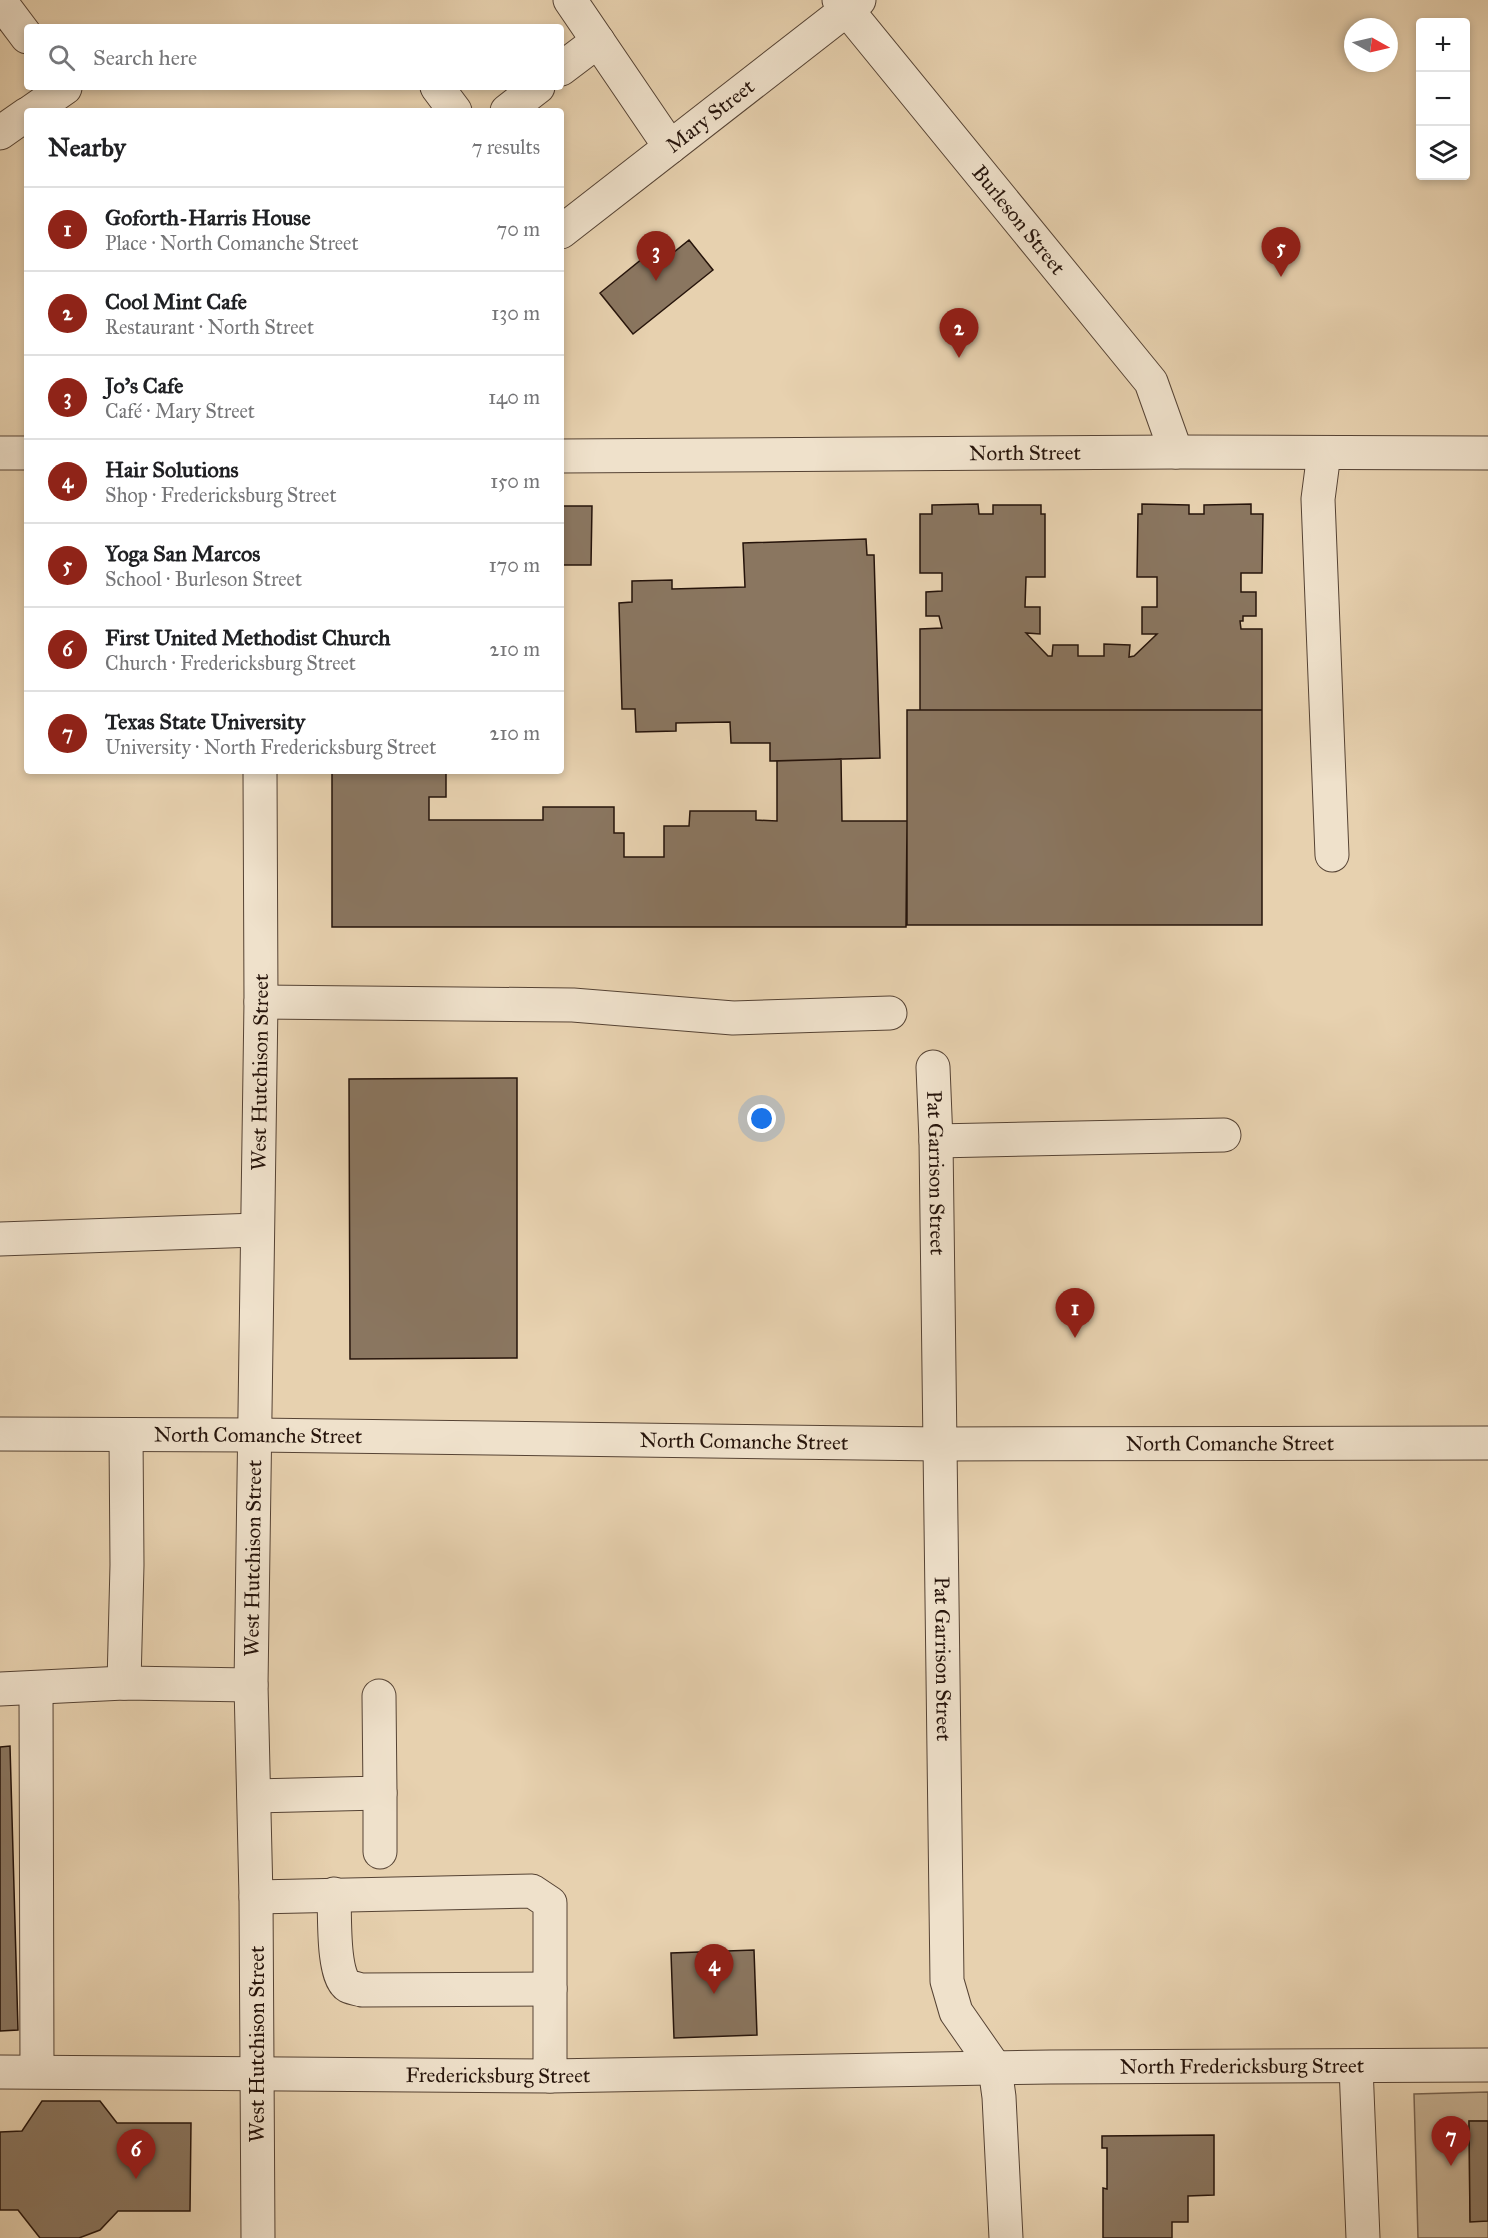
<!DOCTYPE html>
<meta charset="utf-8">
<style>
:root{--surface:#fff;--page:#f6f6f6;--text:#202124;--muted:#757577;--line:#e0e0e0;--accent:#8f2418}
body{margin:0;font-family:"IM FELL Great Primer",serif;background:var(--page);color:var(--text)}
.controls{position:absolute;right:18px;top:18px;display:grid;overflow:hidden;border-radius:6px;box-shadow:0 3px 9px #0003}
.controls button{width:54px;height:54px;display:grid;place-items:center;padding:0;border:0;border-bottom:2px solid var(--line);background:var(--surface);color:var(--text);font:30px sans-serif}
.compass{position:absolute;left:1344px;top:18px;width:54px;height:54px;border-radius:50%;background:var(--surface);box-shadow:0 3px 9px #0003;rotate:98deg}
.you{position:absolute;left:762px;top:1119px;width:21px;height:21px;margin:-15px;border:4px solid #fff;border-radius:50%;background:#1a73e8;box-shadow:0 0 0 9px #1a73e833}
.badge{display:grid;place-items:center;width:39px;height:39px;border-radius:50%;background:var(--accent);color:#fff;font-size:20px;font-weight:700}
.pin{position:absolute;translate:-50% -50px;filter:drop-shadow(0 2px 3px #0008)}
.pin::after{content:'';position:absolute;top:32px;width:21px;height:18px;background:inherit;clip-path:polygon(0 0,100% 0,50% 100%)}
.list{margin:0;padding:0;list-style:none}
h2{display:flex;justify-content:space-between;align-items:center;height:78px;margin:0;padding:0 24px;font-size:26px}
h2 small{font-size:20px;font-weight:400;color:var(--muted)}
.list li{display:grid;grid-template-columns:39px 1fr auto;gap:18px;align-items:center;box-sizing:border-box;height:84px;padding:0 24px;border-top:2px solid var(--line)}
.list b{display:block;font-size:22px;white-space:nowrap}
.list p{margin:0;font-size:20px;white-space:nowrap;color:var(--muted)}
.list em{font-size:20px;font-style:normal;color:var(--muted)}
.icon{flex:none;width:33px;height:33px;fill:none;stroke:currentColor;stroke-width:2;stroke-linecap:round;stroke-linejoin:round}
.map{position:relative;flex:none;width:1488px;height:2238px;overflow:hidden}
.search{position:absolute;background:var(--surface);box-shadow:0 3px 9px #0003;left:24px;top:24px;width:540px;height:66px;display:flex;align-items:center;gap:15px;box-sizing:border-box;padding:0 21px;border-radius:6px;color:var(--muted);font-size:22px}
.panel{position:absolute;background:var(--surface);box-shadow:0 3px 9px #0003;left:24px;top:108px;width:540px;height:666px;border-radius:6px}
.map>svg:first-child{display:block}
</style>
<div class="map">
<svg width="1488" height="2238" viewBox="0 0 1488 2238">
<rect width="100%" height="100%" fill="#e7d1af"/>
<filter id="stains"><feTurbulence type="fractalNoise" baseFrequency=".00333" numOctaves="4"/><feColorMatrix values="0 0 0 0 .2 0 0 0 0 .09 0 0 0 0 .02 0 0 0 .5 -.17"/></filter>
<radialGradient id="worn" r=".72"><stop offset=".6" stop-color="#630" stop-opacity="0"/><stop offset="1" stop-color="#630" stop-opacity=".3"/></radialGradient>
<!-- green -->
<path fill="#c6b193" stroke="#76624f" stroke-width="1.5" d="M1488,2092v29h-19l1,100h18v17h-70l-4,-144z"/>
<!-- building -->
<path fill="#8a7660" stroke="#26140b" stroke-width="1.5" d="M689,240l24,30 -80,64 -33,-41 53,-43 10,11z
M978,504l1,10h14v-9h48v9h4v63h-19l-1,30h15v27l-14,-1 22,23h4l1,-11h25v11h26v-12l26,1 -1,12 5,-1 23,-22h-15v-27h15v-30h-20l1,-63h4v-10l47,1v9h15v-9l47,-1v10h12l-1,59h-21v19h15v24h-13v5h-3l1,8h21v81h-342v-81l22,-1 -3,-12h-13v-24l16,-1v-18h-22v-59h12v-9z
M561,506h31l-1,59h-30z
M866,539l1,16h7l6,203 -110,3v-18h-39l-1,-21 -54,1v8l-40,1 -1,-23h-13l-3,-106 13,-1v-21l40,-1v9l73,-2 -2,-44z
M907,710h355v215h-355z
M841,759l1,62h65l-1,106h-574v-156h114v26h-17v23h114v-13h71v26h10v24h40v-31h25l1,-15h66v9l21,1v-60z
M517,1078v280l-167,1 -1,-280z
M10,1746l8,284 -18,1v-284z
M754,1950l3,85 -83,3 -3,-85z
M42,2101h58l17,22h74l-1,88h-72l-18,19 -21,8h-39l-22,-28h-18v-78l22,-1z
M1469,2121h19v100l-18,1z
M1214,2135v60l-26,1v26h-16v16h-69v-50l4,1v-41h-5v-12z"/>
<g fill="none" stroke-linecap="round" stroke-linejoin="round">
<!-- minor casing -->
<g stroke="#564334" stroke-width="35">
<g id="minor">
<path d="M570,0l100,147"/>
<path id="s1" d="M839,0l312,382 25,70"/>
<path d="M0,1l27,36"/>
<path d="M561,69l37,-28"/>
<path d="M437,87l18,24"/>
<path d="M32,111l33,-23"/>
<path d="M507,111l31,-24"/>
<path d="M0,133l27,-19"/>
<path id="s2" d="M561,232l298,-232"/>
<path d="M0,453h27"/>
<path d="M1324,453l-6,46 14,356"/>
<path id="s3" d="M561,456l615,-4 312,1"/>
<path d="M261,1002l312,3 160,13 157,-5"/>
<path id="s4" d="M933,1067l3,74 11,840 9,31 39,56 4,29 7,141"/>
<path d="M936,1141l288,-6"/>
<path d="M0,1239l257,-9"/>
<path id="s5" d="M0,1434l255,1 685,9 548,-1"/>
<path d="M124,1683l3,-118 -1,-130"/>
<path d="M36,1688l1,383"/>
<path d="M0,1689l124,-6 127,2"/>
<path d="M380,1793v59"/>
<path d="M254,1796l126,-3 -1,-97"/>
<path d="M334,1894c1,18 -2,83 14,92 4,2 10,3 14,4l188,-1"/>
<path d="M256,1897l276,-6 18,12v173"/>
<path d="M1356,2067l7,171"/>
<path id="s6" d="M0,2072l550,4 500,-9 438,-2"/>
<path id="s7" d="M258,2238l-2,-341 -5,-212 10,-683 -1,-231"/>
</g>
</g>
<!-- minor -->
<use href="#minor" stroke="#efe1cb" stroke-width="33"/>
</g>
<g text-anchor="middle" stroke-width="4.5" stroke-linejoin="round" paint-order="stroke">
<!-- street labels -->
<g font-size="21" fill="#26140b" stroke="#efe1cb">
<text dy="7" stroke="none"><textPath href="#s2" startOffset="189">Mary Street</textPath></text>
<text dy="7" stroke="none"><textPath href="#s1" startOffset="284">Burleson Street</textPath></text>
<text dy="7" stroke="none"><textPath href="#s3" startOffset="464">North Street</textPath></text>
<text dy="7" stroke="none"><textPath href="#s7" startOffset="1166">West Hutchison Street</textPath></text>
<text dy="7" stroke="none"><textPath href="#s4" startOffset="106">Pat Garrison Street</textPath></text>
<text dy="7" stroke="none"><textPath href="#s5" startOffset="258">North Comanche Street</textPath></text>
<text dy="7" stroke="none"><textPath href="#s5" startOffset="744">North Comanche Street</textPath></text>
<text dy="7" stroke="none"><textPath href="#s5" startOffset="1230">North Comanche Street</textPath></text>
<text dy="7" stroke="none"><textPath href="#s7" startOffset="680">West Hutchison Street</textPath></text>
<text dy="7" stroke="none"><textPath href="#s4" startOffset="592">Pat Garrison Street</textPath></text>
<text transform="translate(257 2044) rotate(-90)" y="7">West Hutchison Street</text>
<text dy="7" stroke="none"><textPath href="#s6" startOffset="1242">North Fredericksburg Street</textPath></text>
<text dy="7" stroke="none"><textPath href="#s6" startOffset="498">Fredericksburg Street</textPath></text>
</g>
</g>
<rect width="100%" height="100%" filter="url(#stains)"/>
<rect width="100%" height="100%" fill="url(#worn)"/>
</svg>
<div class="controls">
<button>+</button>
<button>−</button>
<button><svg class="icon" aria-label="layers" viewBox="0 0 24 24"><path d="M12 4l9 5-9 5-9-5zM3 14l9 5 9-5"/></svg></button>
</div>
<svg class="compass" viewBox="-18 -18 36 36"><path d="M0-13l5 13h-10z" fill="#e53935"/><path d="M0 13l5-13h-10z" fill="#757577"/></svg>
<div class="you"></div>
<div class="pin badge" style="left:1075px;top:1338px">1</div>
<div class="pin badge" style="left:959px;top:358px">2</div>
<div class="pin badge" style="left:656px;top:281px">3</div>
<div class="pin badge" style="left:714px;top:1994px">4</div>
<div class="pin badge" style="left:1281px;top:277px">5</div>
<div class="pin badge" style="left:136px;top:2179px">6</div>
<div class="pin badge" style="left:1451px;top:2166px">7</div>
<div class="search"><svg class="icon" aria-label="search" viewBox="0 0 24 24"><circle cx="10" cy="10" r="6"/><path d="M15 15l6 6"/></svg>Search here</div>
<section class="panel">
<h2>Nearby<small>7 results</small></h2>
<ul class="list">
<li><span class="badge">1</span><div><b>Goforth-Harris House</b><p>Place · North Comanche Street</p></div><em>70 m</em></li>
<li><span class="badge">2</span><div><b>Cool Mint Cafe</b><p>Restaurant · North Street</p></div><em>130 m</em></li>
<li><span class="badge">3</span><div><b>Jo's Cafe</b><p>Café · Mary Street</p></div><em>140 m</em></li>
<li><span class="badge">4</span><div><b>Hair Solutions</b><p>Shop · Fredericksburg Street</p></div><em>150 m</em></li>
<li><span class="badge">5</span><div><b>Yoga San Marcos</b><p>School · Burleson Street</p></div><em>170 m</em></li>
<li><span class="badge">6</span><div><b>First United Methodist Church</b><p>Church · Fredericksburg Street</p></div><em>210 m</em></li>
<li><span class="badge">7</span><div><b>Texas State University</b><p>University · North Fredericksburg Street</p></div><em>210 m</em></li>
</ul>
</section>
</div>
